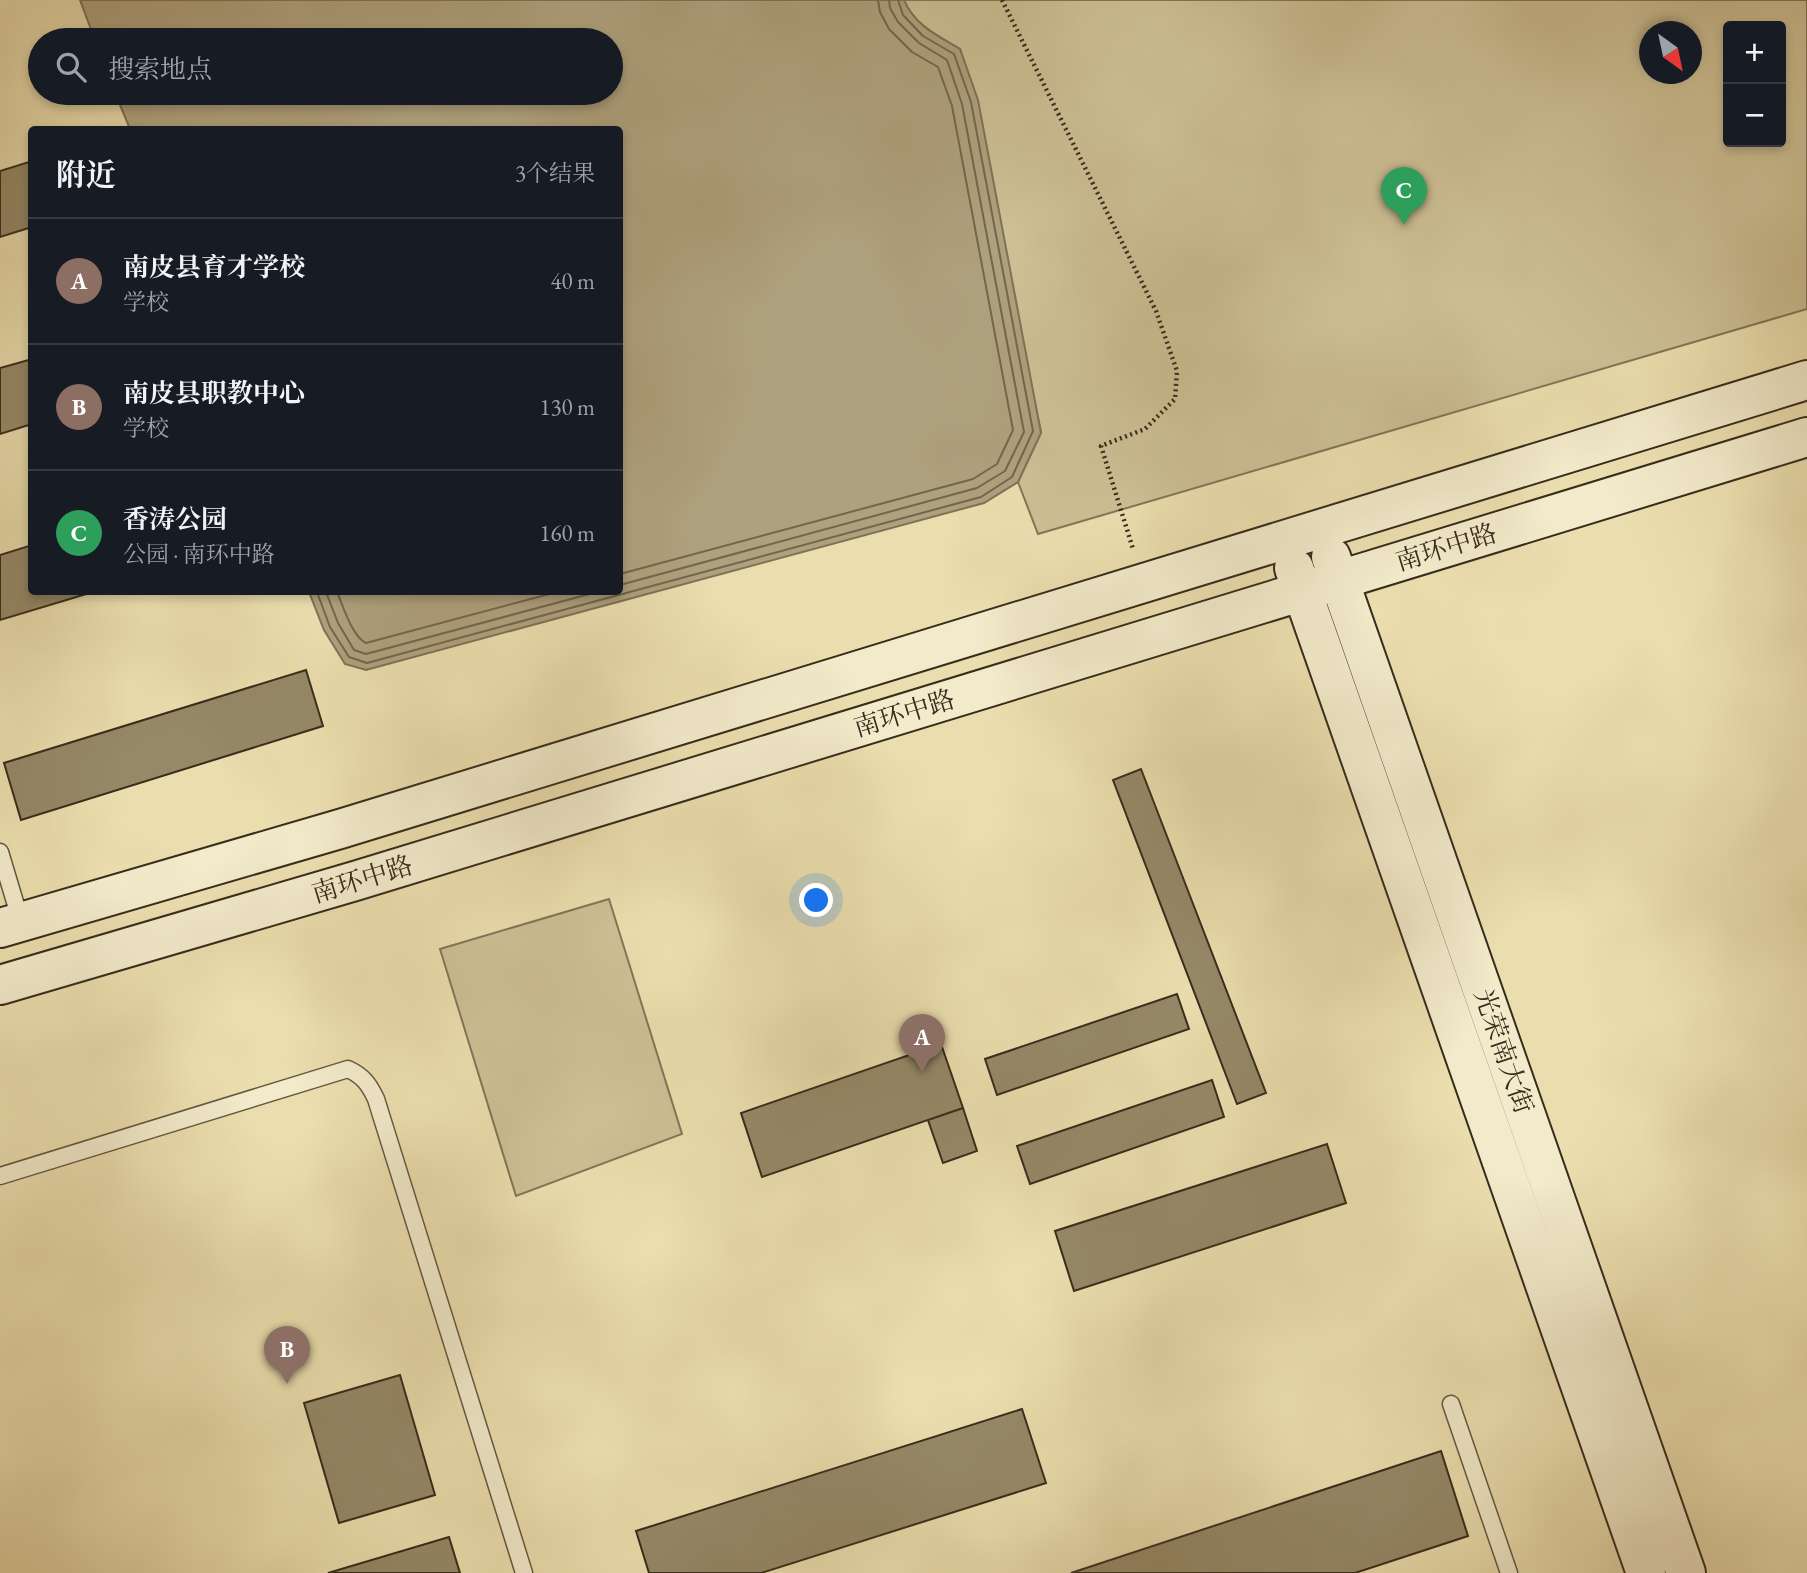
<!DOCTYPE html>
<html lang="zh">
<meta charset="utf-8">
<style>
:root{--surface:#171b24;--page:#242831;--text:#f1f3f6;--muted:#9ea1a6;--line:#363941;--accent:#c59692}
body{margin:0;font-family:"EB Garamond","Noto Serif SC",serif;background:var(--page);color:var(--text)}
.controls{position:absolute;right:21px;top:21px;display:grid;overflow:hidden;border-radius:7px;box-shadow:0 4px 10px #0003}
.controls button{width:63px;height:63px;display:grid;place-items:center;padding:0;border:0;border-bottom:2px solid var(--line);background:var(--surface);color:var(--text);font:35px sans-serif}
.compass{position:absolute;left:1639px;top:21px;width:63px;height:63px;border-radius:50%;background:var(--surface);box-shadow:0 4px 10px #0003;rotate:147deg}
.you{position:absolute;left:817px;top:901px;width:24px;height:24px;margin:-18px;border:5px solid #fff;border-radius:50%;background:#1a73e8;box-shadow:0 0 0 10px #1a73e833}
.badge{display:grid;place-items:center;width:46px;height:46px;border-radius:50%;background:var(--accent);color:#fff;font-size:23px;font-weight:700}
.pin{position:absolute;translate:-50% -58px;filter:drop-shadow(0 2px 4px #0008)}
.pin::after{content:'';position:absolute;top:37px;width:24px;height:21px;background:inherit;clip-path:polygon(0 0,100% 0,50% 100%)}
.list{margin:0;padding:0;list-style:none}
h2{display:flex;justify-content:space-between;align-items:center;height:91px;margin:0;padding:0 28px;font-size:30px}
h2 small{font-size:23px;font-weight:400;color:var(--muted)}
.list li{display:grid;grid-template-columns:46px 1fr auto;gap:21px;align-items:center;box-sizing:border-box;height:126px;padding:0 28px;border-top:2px solid var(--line)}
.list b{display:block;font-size:26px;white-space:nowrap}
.list p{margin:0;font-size:23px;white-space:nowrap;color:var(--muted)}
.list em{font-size:23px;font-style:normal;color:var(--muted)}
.icon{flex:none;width:38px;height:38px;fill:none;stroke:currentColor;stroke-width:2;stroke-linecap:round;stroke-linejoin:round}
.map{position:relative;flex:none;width:1807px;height:1573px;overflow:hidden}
.search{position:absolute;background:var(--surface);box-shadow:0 4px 10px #0003;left:28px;top:28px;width:595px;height:77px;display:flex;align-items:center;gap:18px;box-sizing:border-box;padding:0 24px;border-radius:38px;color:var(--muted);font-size:26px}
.panel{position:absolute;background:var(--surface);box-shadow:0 4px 10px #0003;left:28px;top:126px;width:595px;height:469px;border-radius:7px}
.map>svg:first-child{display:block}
</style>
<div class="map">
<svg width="1807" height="1573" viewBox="0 0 1807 1573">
<rect width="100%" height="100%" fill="#ebdeae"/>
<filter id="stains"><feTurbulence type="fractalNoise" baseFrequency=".00286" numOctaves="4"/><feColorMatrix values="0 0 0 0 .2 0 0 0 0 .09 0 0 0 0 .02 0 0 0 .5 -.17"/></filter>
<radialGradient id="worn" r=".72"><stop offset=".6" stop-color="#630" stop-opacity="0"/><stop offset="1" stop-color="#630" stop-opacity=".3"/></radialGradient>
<!-- green -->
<path fill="#cdc095" stroke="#827659" stroke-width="2" fill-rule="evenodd" d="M904,0h903v309l-769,225 -20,-52 23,-50 -81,-383c-22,-13 -46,-24 -56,-49zM1728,26h53v116h-53zM1650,32h42v42h-42z
M609,899l73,235 -166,62 -76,-247z"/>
<!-- water -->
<path fill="#aea17d" stroke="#7f7257" stroke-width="2" d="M80,0h824c10,25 34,36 56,49l18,51 63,333 -23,49 -34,21 -618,167 -21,-6 -21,-34 -15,-38h311v-462l-490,-1 -15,-36h496v-53h-516z"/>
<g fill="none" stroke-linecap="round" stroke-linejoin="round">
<!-- shore -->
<path stroke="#73664d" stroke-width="2" d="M620,574l353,-95 24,-15 16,-34 -61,-324 -14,-39 -26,-15 -23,-23 -9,-17 -2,-12
M620,585l357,-97 28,-17 19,-39 -62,-328 -15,-44 -28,-17 -21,-21 -8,-14 -1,-8
M317,592l13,35 19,30 18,6 614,-166 31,-20 21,-46 -62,-329 -17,-48 -31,-18 -20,-21 -5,-15
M326,592l12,31 16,27 12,4 231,-62
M337,592c6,14 15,44 29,51l191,-51"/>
</g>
<!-- building -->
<path fill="#958968" stroke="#382c1d" stroke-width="2" d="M32,161v66l-32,10v-66z
M32,359v65l-32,10v-66z
M32,545v47h61l-93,28v-65z
M306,670l17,56 -302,94 -17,-57z
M1141,769l125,324 -29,11 -124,-324z
M1177,994l12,35 -192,66 -12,-36z
M941,1044l22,64 -201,69 -21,-64z
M1212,1080l12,37 -194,67 -13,-38z
M963,1108l14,43 -34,12 -15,-43z
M1327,1144l19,59 -272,88 -19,-60z
M400,1375l35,120 -96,28 -35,-120z
M1022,1409l24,74 -285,90h-112l-13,-42z
M1441,1451l27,85 -113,37h-284z
M449,1537l11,36h-132z"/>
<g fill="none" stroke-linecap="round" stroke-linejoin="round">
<!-- lane casing -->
<g stroke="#655841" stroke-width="19">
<path id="lane" d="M0,852l21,70
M0,1176l348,-107c15,7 21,15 28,30l148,474
M1451,1404l58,169"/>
</g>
<!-- secondary casing -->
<g stroke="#382c1d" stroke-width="42">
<path id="secondary" d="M1331,557l355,1016
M1294,568l352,1005
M0,928l340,-99 1467,-449
M0,985l355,-104 1452,-444"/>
</g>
<!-- path -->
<path stroke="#382c1d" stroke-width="4.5" stroke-dasharray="2 3.5" stroke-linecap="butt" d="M1002,0l154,311 21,60 -2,28 -30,30 -44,17 32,103"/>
<!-- lane -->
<use href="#lane" stroke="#f2eaca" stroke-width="16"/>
<!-- secondary -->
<use href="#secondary" stroke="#f2eaca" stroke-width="38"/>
</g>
<g text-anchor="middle" stroke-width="5" stroke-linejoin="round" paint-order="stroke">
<!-- street labels -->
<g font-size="26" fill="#382c1d" stroke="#f2eaca">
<text transform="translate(1446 547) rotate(-17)" y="9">南环中路</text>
<text transform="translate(904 713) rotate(-17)" y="9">南环中路</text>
<text transform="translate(362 879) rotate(-17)" y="9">南环中路</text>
<text transform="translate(1504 1051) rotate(71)" y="9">光荣南大街</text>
</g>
</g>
<rect width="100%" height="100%" filter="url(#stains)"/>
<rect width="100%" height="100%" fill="url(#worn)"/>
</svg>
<div class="controls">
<button>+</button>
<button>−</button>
</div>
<svg class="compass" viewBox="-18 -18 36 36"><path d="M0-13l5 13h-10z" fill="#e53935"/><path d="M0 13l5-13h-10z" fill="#9ea1a6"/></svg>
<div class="you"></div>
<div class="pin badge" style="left:922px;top:1072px;background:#8d6e63">A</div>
<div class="pin badge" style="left:287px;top:1384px;background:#8d6e63">B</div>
<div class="pin badge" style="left:1404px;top:225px;background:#2e9e5b">C</div>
<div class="search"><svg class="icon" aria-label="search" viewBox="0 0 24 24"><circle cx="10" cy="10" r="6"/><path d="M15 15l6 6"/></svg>搜索地点</div>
<section class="panel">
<h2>附近<small>3个结果</small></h2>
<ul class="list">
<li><span class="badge" style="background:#8d6e63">A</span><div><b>南皮县育才学校</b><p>学校</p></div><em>40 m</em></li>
<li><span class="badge" style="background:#8d6e63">B</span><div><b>南皮县职教中心</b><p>学校</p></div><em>130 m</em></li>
<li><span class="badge" style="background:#2e9e5b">C</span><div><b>香涛公园</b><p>公园 · 南环中路</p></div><em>160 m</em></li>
</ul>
</section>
</div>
